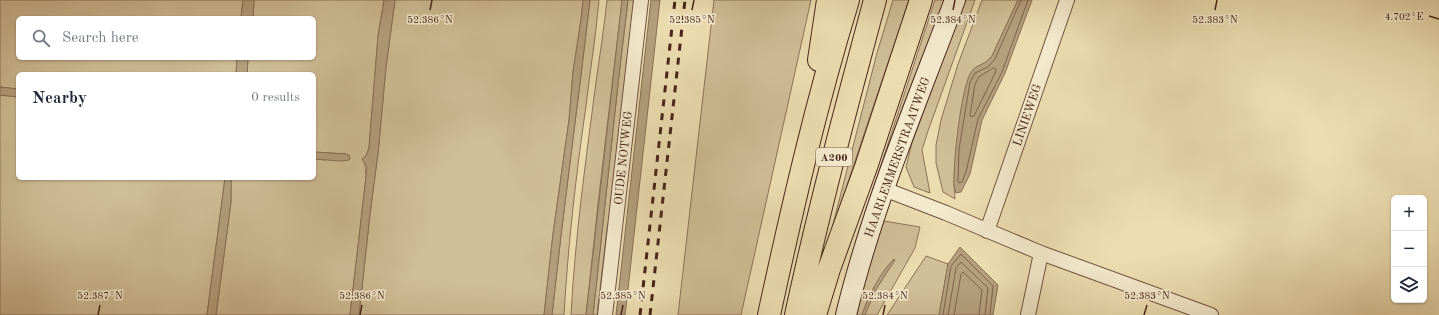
<!DOCTYPE html>
<meta charset="utf-8">
<style>
:root{--surface:#fff;--page:#f6f6f7;--text:#1f2937;--muted:#747a83;--line:#e0e1e3}
body{margin:0;font-family:"Old Standard TT",serif;background:var(--page);color:var(--text)}
.controls{position:absolute;right:12px;bottom:12px;display:grid;overflow:hidden;border-radius:6px;box-shadow:0 1px 3px #0004}
.controls button{width:36px;height:36px;display:grid;place-items:center;padding:0;border:0;border-bottom:1px solid var(--line);background:var(--surface);color:var(--text);font:20px sans-serif}
.list{margin:0;padding:0;list-style:none}
h2{display:flex;justify-content:space-between;align-items:center;height:52px;margin:0;padding:0 16px;font-size:17px}
h2 small{font-size:13px;font-weight:400;color:var(--muted)}
.icon{flex:none;width:22px;height:22px;fill:none;stroke:currentColor;stroke-width:2;stroke-linecap:round;stroke-linejoin:round}
.map{position:relative;flex:none;width:1439px;height:315px;overflow:hidden}
.search{position:absolute;background:var(--surface);box-shadow:0 1px 3px #0004;left:16px;top:16px;width:300px;height:44px;display:flex;align-items:center;gap:10px;box-sizing:border-box;padding:0 14px;border-radius:6px;color:var(--muted);font-size:15px}
.panel{position:absolute;background:var(--surface);box-shadow:0 1px 3px #0004;left:16px;top:72px;width:300px;height:108px;border-radius:6px}
.map>svg:first-child{display:block}
</style>
<div class="map">
<svg width="1439" height="315" viewBox="0 0 1439 315">
<rect width="100%" height="100%" fill="#ecddb1"/>
<filter id="stains"><feTurbulence type="fractalNoise" baseFrequency=".005" numOctaves="4"/><feColorMatrix values="0 0 0 0 .2 0 0 0 0 .09 0 0 0 0 .02 0 0 0 .5 -.17"/></filter>
<radialGradient id="worn" r=".72"><stop offset=".6" stop-color="#630" stop-opacity="0"/><stop offset="1" stop-color="#630" stop-opacity=".3"/></radialGradient>
<!-- green -->
<path fill="#d0be97" stroke="#8c7258" d="M0,0h243l-2,18h-223v40h219l-1,16h-218v15l-18,-2z
M254,0h130l-6,36 -9,112c-2,4 -3,8 -4,11 -1,4 1,12 1,18l-16,138h-134l15,-113v-24h83v-19l11,1 21,-6 -32,-2v-78h-67l1,-16h66v-40h-61z
M395,0h188l-2,20 -8,52 -4,48 -16,114 -9,81h-185l11,-101 8,-61 8,-86z
M590,0h9c-3,36 -9,70 -13,106 -10,69 -18,139 -22,209h-12c11,-105 26,-210 38,-315z
M607,0h15l-1,10 -22,185 -13,120h-15c4,-78 15,-156 25,-233 4,-28 8,-54 11,-82z
M628,0h8l-24,206 -5,23 -10,86h-4l26,-240z
M714,0h97l-70,315h-63z
M893,0h16l-79,236 47,-183z
M935,0h11l-86,229z
M965,0h10l-47,131 -6,19 8,43 -16,-6 -8,-20 6,-24z
M982,0h36l-26,56 -7,7 -10,5 -20,103 -1,14 1,14 -12,-7 -7,-29v-18l5,-25 17,-56z
M0,95l18,2v81h207l-18,137h-207z
M884,221l36,6 -5,21 -38,67h-23l19,-65z
M926,256l22,8 -9,51h-52z"/>
<!-- water -->
<path fill="#b49f7d" stroke="#886f55" d="M243,0h11l-1,18h-12z
M384,0h11l-9,67 -8,86 -8,61 -11,101h-9l16,-138 1,-10 -5,-8 4,-3 3,-8 9,-112z
M583,0h7c-12,105 -27,210 -38,315h-8l9,-81 16,-114 4,-48 8,-52z
M622,0h6l-9,75 -26,240h-7z
M651,0h9l-34,307 -1,8h-9z
M1018,0h14l-27,73 -23,47 -12,54 -9,18 -5,1c-1,-3 -2,-6 -2,-9 -1,-19 7,-100 18,-113 5,-7 14,-6 20,-15z
M237,58h11l-1,16h-11z
M0,87l18,2v8l-18,-2z
M314,152l32,2 3,1 1,3 -1,2 -8,1 -27,-2z
M225,178h6v24l-15,113h-9z
M960,247l38,38 -5,30h-54l9,-51z
M894,259l1,1 -20,31 -10,24h-3c5,-17 19,-44 32,-56z"/>
<g fill="none" stroke-linecap="round" stroke-linejoin="round">
<!-- shore -->
<path stroke="#7e624b" stroke-width="1" d="M1021,0l-26,59 -7,8 -13,6 -5,9 -11,67 -1,32 1,2 3,-1 4,-10 12,-53 24,-47 26,-72
M994,68l2,1v2l-22,45 -3,1 -1,-2 5,-31 4,-7z
M943,315l8,-49 10,-12 32,32 -3,29
M948,315l8,-47 5,-6 27,26 -3,27
M954,315l7,-41 2,-2 19,18 -3,25"/>
<!-- minor casing -->
<g stroke="#70543f" stroke-width="16">
<path id="minor" d="M884,189l62,24 95,40 170,62
M987,231l80,-231
M605,315l36,-315
M1028,315l13,-62"/>
</g>
<!-- secondary casing -->
<g stroke="#472619" stroke-width="22">
<path id="secondary" d="M846,315c26,-108 70,-211 109,-315"/>
</g>
<!-- motorway casing -->
<g stroke="#472619" stroke-width="24">
<path id="motorway" d="M819,60l9,-60
M769,315c23,-106 47,-211 79,-315
M796,315c23,-106 51,-211 79,-315
M815,315l14,-46 37,-102 55,-167"/>
</g>
<!-- minor -->
<use href="#minor" stroke="#f3e9cc" stroke-width="14"/>
<!-- secondary -->
<use href="#secondary" stroke="#f3e9cc" stroke-width="20"/>
<!-- motorway -->
<use href="#motorway" stroke="#ecddb1" stroke-width="22"/>
<!-- rail -->
<path stroke="#472619" stroke-width="3" stroke-dasharray="7 7" stroke-linecap="butt" d="M640,315l35,-315
M650,315l35,-315"/>
</g>
<!-- ticks -->
<path fill="none" stroke="#472619" stroke-width="1.5" d="M430,10l2,-10M692,10l2,-10M953,10l2,-10M1215,10l2,-10M1429,16l10,3M98,315l2,-10M360,315l2,-10M621,315l2,-10M883,315l2,-10M1144,315l3,-10"/>
<g text-anchor="middle" stroke-width="3.5" stroke-linejoin="round" paint-order="stroke">
<!-- shield labels -->
<rect fill="#f3e9cc" stroke="#7b604f" stroke-width="1" x="816" y="148" width="36" height="18" rx="3"/>
<g font-size="11" font-weight="bold" fill="#472619">
<text x="834" y="161">A200</text>
</g>
<!-- street labels -->
<g font-size="12" fill="#472619" stroke="#f3e9cc">
<text transform="translate(1027 115) rotate(-71)" y="4">LINIEWEG</text>
<text transform="translate(897 157) rotate(-70)" y="4">HAARLEMMERSTRAATWEG</text>
<text transform="translate(623 158) rotate(-84)" y="4">OUDE NOTWEG</text>
</g>
</g>
<g font-size="10" text-anchor="middle" fill="#472619" stroke="#f3e9cc" stroke-width="3.5" stroke-linejoin="round" paint-order="stroke">
<text x="1404" y="20">4.702°E</text>
<text x="430" y="23">52.386°N</text>
<text x="692" y="23">52.385°N</text>
<text x="953" y="23">52.384°N</text>
<text x="1215" y="23">52.383°N</text>
<text x="100" y="299">52.387°N</text>
<text x="362" y="299">52.386°N</text>
<text x="623" y="299">52.385°N</text>
<text x="885" y="299">52.384°N</text>
<text x="1147" y="299">52.383°N</text>
</g>
<rect width="100%" height="100%" filter="url(#stains)"/>
<rect width="100%" height="100%" fill="url(#worn)"/>
</svg>
<div class="controls">
<button>+</button>
<button>−</button>
<button><svg class="icon" aria-label="layers" viewBox="0 0 24 24"><path d="M12 4l9 5-9 5-9-5zM3 14l9 5 9-5"/></svg></button>
</div>
<div class="search"><svg class="icon" aria-label="search" viewBox="0 0 24 24"><circle cx="10" cy="10" r="6"/><path d="M15 15l6 6"/></svg>Search here</div>
<section class="panel">
<h2>Nearby<small>0 results</small></h2>
<ul class="list">
</ul>
</section>
</div>
